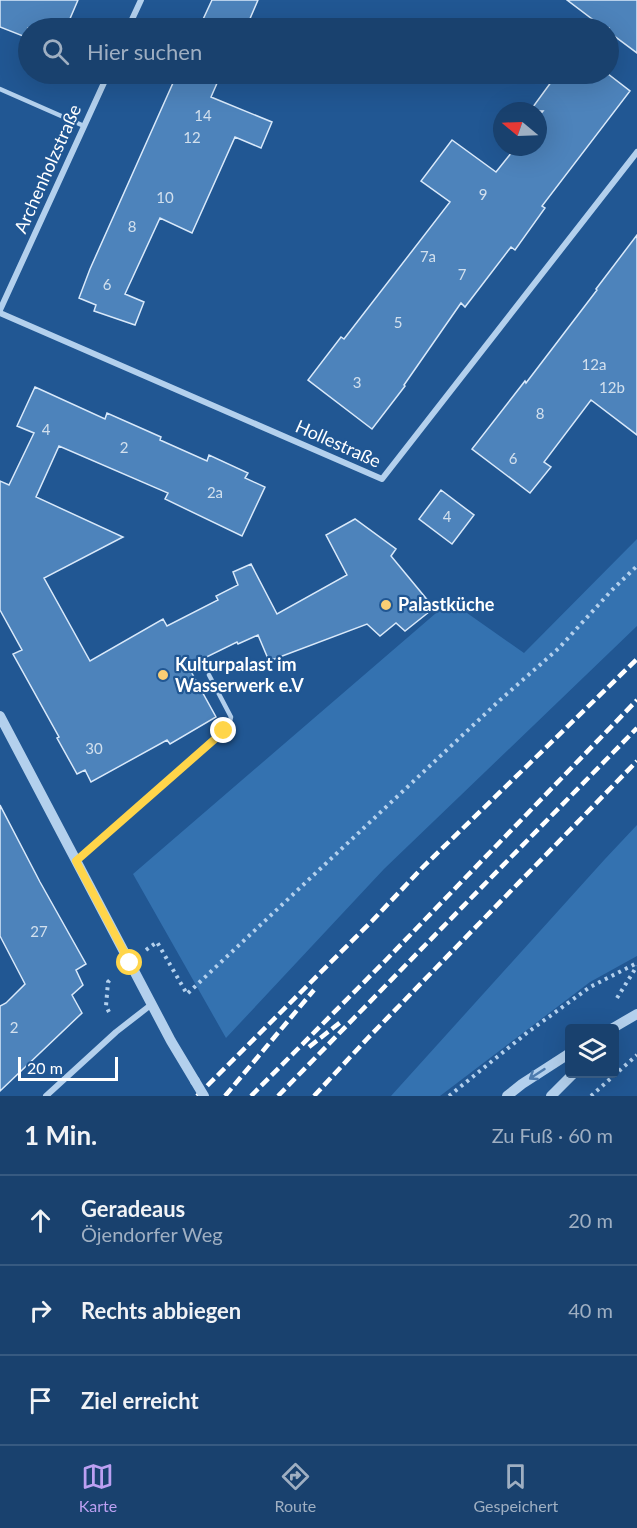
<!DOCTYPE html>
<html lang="de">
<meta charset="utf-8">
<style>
:root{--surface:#19416e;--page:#224873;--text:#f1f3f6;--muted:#9fafc2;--line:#375a81;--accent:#bca0f2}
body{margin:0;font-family:Lato,sans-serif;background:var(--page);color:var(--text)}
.controls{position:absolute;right:18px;bottom:18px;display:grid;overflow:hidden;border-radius:6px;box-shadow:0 6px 24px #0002}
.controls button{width:54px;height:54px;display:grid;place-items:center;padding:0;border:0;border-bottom:2px solid var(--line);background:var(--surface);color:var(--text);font:30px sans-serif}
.compass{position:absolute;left:493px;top:102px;width:54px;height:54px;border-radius:50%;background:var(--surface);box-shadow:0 6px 24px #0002;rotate:289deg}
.scale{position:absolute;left:18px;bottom:15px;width:100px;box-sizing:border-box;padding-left:6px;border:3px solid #fff;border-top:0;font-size:16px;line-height:21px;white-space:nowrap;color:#fff;-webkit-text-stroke:4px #215793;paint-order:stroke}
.stop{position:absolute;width:18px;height:18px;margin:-14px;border:4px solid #ffd54a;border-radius:50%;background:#fff}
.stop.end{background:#ffd54a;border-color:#fff;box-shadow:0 2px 6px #0008}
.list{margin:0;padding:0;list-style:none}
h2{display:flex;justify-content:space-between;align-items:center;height:78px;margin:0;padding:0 24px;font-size:26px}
h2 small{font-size:20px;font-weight:400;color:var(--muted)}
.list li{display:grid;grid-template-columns:39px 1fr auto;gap:18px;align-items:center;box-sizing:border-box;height:90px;padding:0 24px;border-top:2px solid var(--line)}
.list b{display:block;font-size:22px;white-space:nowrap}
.list p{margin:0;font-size:20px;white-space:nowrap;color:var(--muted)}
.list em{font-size:20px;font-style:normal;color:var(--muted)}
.icon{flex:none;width:33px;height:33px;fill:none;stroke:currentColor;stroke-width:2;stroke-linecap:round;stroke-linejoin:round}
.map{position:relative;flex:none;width:637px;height:1096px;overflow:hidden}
.search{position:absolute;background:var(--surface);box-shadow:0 6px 24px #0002;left:18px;right:18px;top:18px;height:66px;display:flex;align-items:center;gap:15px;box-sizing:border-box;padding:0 21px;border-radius:33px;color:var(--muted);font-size:22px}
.sheet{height:348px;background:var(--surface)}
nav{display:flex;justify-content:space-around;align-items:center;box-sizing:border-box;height:84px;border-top:2px solid var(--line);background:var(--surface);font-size:16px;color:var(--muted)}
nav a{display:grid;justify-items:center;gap:3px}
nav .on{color:var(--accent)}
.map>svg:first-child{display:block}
</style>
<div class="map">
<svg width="637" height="1096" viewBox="0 0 637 1096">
<rect width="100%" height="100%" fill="#215793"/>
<!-- green -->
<path fill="#3472b0" d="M637,539v87l-253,243 -158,169 -93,-164 317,-273 74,52z
M637,825v131l-47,26 -150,114h-49l214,-237z"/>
<!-- building -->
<path fill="#4d83bb" stroke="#d9e9fa" stroke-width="1.5" d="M0,0h78l-12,28h-38v10l-28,-11z
M212,0h46l-12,28h-47z
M567,0h70v53l-28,-21v-4h-5z
M177,74h24l17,7 -7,16 61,25 -11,26 -26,-11 -43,96 -32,-15 -35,76 19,8 -9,23 -41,-14 2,-6 -17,-7 11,-29z
M557,74h51l22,17 -88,115 3,2 -30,42 -4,-3 -46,60 -4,-4 -57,82 1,1 -33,43 -64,-49 33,-43 3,2 106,-137 -29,-21 31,-41 44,32 20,-25h22v-30l5,-6h-13z
M637,235v200l-46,-35 -47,62 7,5 -21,26 -58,-44 53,-68 1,2 71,-93 -1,-1z
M35,387l70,32 2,-6 54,24 -1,3 47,21 2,-6 39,18 -3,5 20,9 -23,49 -77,-37 3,-6 -109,-47 -23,51 87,40 -79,41 46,83 73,-42 4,7 51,-26 -2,-4 22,-11 -5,-13 18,-8 26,50 70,-39 -21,-40 29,-16 41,30 -5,7 43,52 -29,23 -9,-8 -16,13 -13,-12 -98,37 -11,-26 -20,9 -1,-2 -49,24 28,51 -46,27 -3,-4 -76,42 -6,-12 -8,4 -20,-36 2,-1 -46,-83 9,-4 -22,-40v-129l9,4 25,-52 -17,-7z
M441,490l33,25 -22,29 -33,-25z
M0,805l40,77 46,82 -10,6 7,15 -11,10 10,18 -82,78v-85l6,-3 19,-19 -25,-48z"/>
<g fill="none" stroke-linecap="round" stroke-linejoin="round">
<!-- path -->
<path stroke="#b3d0ed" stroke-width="4" stroke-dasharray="3 4.5" stroke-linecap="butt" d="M146,950l11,-8 30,52 313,-294 59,-52 53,-58 25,-24
M617,998l20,-32
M109,1012l-3,-6 2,-24 4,-4
M449,1096l79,-64 62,-45 47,-24
M591,1096l46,-41"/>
<!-- service -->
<path stroke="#b3d0ed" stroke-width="4.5" d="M0,89l84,37
M77,861l147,-130 5,-6 2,-8 -22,-42"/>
<!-- minor -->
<path stroke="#b3d0ed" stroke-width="6" d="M128,28l13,-28
M0,310l108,-236
M0,313l382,166 255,-327
M46,1096l70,-64 36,-28"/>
<!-- tertiary -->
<path stroke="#b3d0ed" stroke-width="10" d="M0,716l171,325 24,40
M613,1028l24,-14
M507,1096l15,-12 48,-31
M551,1096l22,-22"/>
<!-- rail -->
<path stroke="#fff" stroke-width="4.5" stroke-dasharray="10 4.5" stroke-linecap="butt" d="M309,1047l33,-26
M197,1096l175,-175 51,-54 214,-208
M225,1096l89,-106
M251,1096l135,-136 251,-260
M278,1096l359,-368
M314,1096l53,-57 270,-278"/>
<!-- tertiary-bridge -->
<path stroke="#b3d0ed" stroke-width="10" d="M195,1081l9,15"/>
</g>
<!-- one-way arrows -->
<defs><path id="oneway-shaft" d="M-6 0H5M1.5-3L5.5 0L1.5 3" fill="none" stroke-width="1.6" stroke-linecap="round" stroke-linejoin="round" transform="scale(1.5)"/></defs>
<use stroke="#4d7bae" href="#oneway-shaft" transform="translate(537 1074) rotate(147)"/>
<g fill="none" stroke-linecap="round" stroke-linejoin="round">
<!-- route -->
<path stroke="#ffd54a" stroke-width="8" d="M130,963l-54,-102 148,-130"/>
</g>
<!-- markers -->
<g fill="#face74" stroke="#215793" stroke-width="2">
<circle cx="386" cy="605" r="6"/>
<circle cx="163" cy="675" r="6"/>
</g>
<g text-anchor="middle" stroke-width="4.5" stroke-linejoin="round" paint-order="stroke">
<!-- number labels -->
<g font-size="15" fill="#d2e0ee">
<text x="203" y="121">14</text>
<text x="192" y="143">12</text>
<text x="483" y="200">9</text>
<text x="165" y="203">10</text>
<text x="132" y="232">8</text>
<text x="428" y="262">7a</text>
<text x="462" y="280">7</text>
<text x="107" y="290">6</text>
<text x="398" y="328">5</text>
<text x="594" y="370">12a</text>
<text x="357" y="388">3</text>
<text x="612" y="393">12b</text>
<text x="540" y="419">8</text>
<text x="46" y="435">4</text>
<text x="124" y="453">2</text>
<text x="513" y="464">6</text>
<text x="215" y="498">2a</text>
<text x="447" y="522">4</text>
<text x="94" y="754">30</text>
<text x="39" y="937">27</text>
<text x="14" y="1033">2</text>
</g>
<!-- street labels -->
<g font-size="18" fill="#fff" stroke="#215793">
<text transform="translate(48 169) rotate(-66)" y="6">Archenholzstraße</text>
<text transform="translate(338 444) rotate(24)" y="6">Hollestraße</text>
</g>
<!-- poi labels -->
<g font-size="18" font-weight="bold" fill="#fff" stroke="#215793" text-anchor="start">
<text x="398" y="611">Palastküche</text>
<text x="175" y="671">Kulturpalast im<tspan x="175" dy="21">Wasserwerk e.V</tspan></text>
</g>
</g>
</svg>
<div class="controls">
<button><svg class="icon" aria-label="layers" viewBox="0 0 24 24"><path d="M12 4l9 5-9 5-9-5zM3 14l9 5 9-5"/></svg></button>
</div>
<svg class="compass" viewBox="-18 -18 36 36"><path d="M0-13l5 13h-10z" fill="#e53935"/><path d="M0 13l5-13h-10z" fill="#9fafc2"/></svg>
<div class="scale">20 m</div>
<div class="stop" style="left:130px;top:963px"></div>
<div class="stop end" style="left:224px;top:731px"></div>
<div class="search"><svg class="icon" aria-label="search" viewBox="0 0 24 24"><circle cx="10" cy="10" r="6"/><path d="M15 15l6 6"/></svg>Hier suchen</div>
</div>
<section class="sheet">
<h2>1 Min.<small>Zu Fuß · 60 m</small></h2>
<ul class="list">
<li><svg class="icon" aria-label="ahead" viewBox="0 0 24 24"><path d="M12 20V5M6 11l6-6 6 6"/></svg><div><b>Geradeaus</b><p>Öjendorfer Weg</p></div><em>20 m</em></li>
<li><svg class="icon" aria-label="right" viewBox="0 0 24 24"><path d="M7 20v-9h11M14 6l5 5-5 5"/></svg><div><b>Rechts abbiegen</b></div><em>40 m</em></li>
<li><svg class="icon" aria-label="arrive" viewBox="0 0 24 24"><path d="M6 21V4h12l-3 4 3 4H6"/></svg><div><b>Ziel erreicht</b></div></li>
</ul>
</section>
<nav>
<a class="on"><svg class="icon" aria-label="map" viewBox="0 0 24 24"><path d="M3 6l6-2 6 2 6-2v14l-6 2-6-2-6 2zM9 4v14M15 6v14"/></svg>Karte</a>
<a><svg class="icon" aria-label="directions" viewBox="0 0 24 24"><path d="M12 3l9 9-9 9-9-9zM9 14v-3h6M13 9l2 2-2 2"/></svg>Route</a>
<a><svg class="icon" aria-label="saved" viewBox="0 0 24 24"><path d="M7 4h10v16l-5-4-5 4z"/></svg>Gespeichert</a>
</nav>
